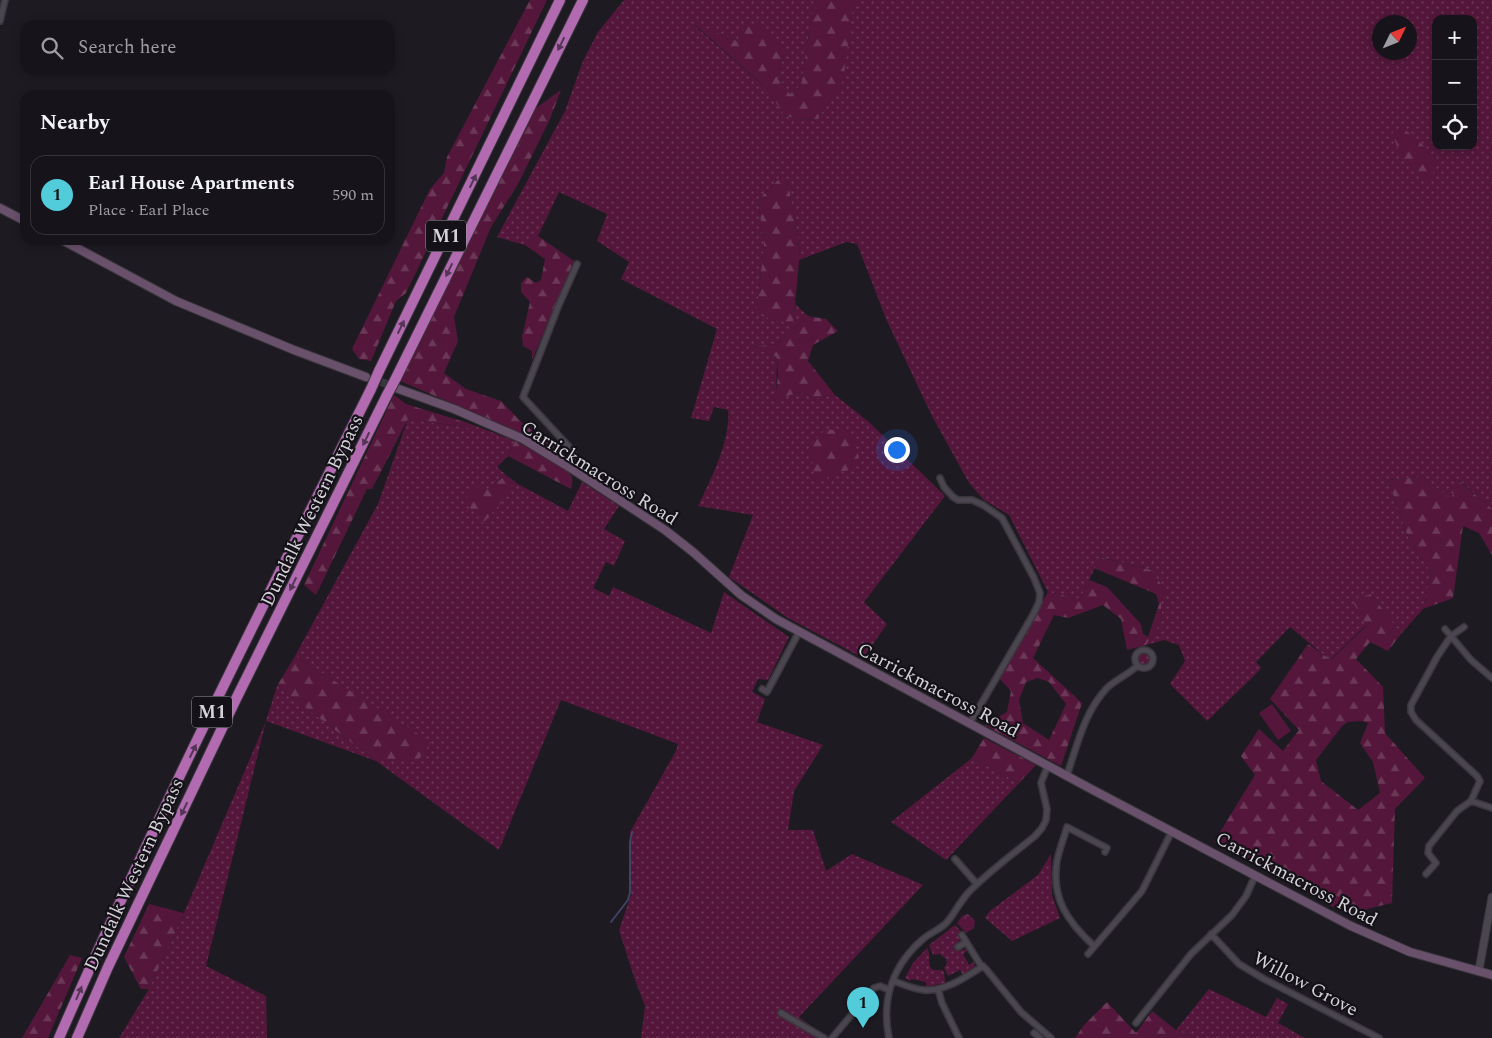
<!DOCTYPE html>
<meta charset="utf-8">
<style>
:root{--surface:#16141a;--page:#232127;--text:#f1f3f6;--muted:#9e9ea2;--line:#353339;--accent:#52cbda}
body{margin:0;font-family:Spectral,serif;background:var(--page);color:var(--text)}
.controls{position:absolute;right:15px;top:15px;display:grid;overflow:hidden;border-radius:10px;box-shadow:0 2px 8px #0003}
.controls button{width:45px;height:45px;display:grid;place-items:center;padding:0;border:0;border-bottom:1px solid var(--line);background:var(--surface);color:var(--text);font:25px sans-serif}
.compass{position:absolute;left:1372px;top:15px;width:45px;height:45px;border-radius:50%;background:var(--surface);box-shadow:0 2px 8px #0003;rotate:47deg}
.you{position:absolute;left:896px;top:449px;width:18px;height:18px;margin:-12px;border:4px solid #fff;border-radius:50%;background:#1a73e8;box-shadow:0 0 0 8px #1a73e833}
.badge{display:grid;place-items:center;width:32px;height:32px;border-radius:50%;background:var(--accent);color:#111;font-size:16px;font-weight:700}
.pin{position:absolute;translate:-50% -41px;filter:drop-shadow(0 1px 2px #0008)}
.pin::after{content:'';position:absolute;top:26px;width:18px;height:15px;background:inherit;clip-path:polygon(0 0,100% 0,50% 100%)}
.list{margin:0;padding:0;list-style:none}
h2{display:flex;justify-content:space-between;align-items:center;height:65px;margin:0;padding:0 20px;font-size:21px}
h2 small{font-size:16px;font-weight:400;color:var(--muted)}
.list li{display:grid;grid-template-columns:32px 1fr auto;gap:15px;align-items:center;box-sizing:border-box;height:80px;margin:0 10px 10px;padding:0 10px;border:1px solid var(--line);border-radius:15px}
.list b{display:block;font-size:19px;white-space:nowrap}
.list p{margin:0;font-size:16px;white-space:nowrap;color:var(--muted)}
.list em{font-size:16px;font-style:normal;color:var(--muted)}
.icon{flex:none;width:28px;height:28px;fill:none;stroke:currentColor;stroke-width:2;stroke-linecap:round;stroke-linejoin:round}
.map{position:relative;flex:none;width:1492px;height:1038px;overflow:hidden}
.search{position:absolute;background:var(--surface);box-shadow:0 2px 8px #0003;left:20px;top:20px;width:375px;height:55px;display:flex;align-items:center;gap:12px;box-sizing:border-box;padding:0 18px;border-radius:15px;color:var(--muted);font-size:19px}
.panel{position:absolute;background:var(--surface);box-shadow:0 2px 8px #0003;left:20px;top:90px;width:375px;height:155px;border-radius:15px}
.map>svg:first-child{display:block}
</style>
<div class="map">
<svg width="1492" height="1038" viewBox="0 0 1492 1038">
<defs>
<pattern id="grass-dots" width="8" height="8" patternUnits="userSpaceOnUse" patternTransform="scale(1.25)"><rect width="8" height="8" fill="#54173b"/><path d="M2 2h.1M6 6h.1" fill="none" stroke="#6c3857" stroke-width="1.8" stroke-linecap="round"/></pattern>
<pattern id="forest-firs" width="22" height="20" patternUnits="userSpaceOnUse" patternTransform="scale(1.25)"><rect width="22" height="20" fill="#54173b"/><path d="M5 1l3.5 6h-7zM16 11l3.5 6h-7z" fill="#6c3857"/></pattern>
<pattern id="park-crowns" width="20" height="18" patternUnits="userSpaceOnUse" patternTransform="scale(1.25)"><rect width="20" height="18" fill="#54173b"/><path d="M2 6a3 3 0 1 1 6 0M12 15a3 3 0 1 1 6 0" fill="none" stroke="#6c3857"/></pattern>
</defs>
<rect width="100%" height="100%" fill="#1e1a22"/>
<!-- grass -->
<path fill="url(#grass-dots)" fill-rule="evenodd" d="M624,0h190l-13,85 -11,9 -13,-18 8,-23 -47,-12 -44,-16 71,62 20,29 21,4 12,-1 24,-38 12,-81h638v509l-33,-29 -8,19 -28,-22 -35,3 20,57 23,35 -8,37 -22,25 -30,-40 -18,6 13,25 -36,35 -40,-33 -34,35 5,6 -6,7 -48,46 -37,-37 15,-23 -6,-16 -15,-5 -18,5 16,-25 -1,-20 5,-9 -15,-21 -51,-13 -20,42 -32,-7 -39,-77 -25,-15 -15,-17 -37,-67 -45,-95 -30,-77 -11,-2 -47,18 1,-9 -10,-58 -6,-19 -26,26 6,44 -7,64 36,17 2,-21 13,12 -31,28 -25,3 25,10 -1,42 24,-7 16,6 19,-3 35,28 75,73 -81,106 23,22 -24,34 -75,-40 -59,-41 24,-62 -55,-9c13,-27 33,-66 30,-96l-14,-3 -5,14 -18,-3 26,-89 -96,-50 8,-17 -32,-21 10,-27 -48,-22 -21,44 -13,9 -28,-8 68,-126 18,-50 15,-29zM1436,19h37v127h-37zM1380,22h30v30h-30z
M408,419l63,9 -3,-5 47,18 -7,15 -11,11 9,8 -18,15 -5,32 35,-38 50,27 14,-29 37,24 -15,23 21,12 -11,25 -8,-4 -13,26 16,8 4,-9 98,46 13,-41 65,45 -21,43 -10,-1 -6,13 13,7 -8,23 66,23 -29,46 -6,39h25l13,41 26,-17 71,31 -124,132 28,21h-186l4,-32 -11,-29 -15,-47 12,-35 -1,-63 46,-81 2,-7 -117,-44 -62,150 -123,-89 -110,-40 -60,245 60,30 1,42h-148l30,-49 35,-76 82,-192 11,-35 99,75 54,-19 -135,-86 83,-152z
M1138 660a6 6 0 1 1 12 0a6 6 0 1 1-12 0Z
M972,758l47,25 -73,77 -55,-38z
M1051,854l1,41 8,23 -48,23 -27,-23 5,-7 48,-36z
M955,925l8,8 -3,3v4l-5,5 4,6 8,-2 1,1 -5,4 6,11 5,-3 1,4 -12,9 -3,-5 -12,6 -4,-8 3,-5 -1,-4 -6,-5 -7,1 -4,-10z
M927,948c5,7 -1,16 6,22h9l2,2 1,11 -19,4v-5l-15,-3 -1,2 -5,-3 8,-15z
M1209,989l57,28 11,-19 11,6 -10,19 27,15h-109l-20,-8z"/>
<!-- forest -->
<path fill="url(#forest-firs)" fill-rule="evenodd" d="M530,0h17l-141,293 -10,8 -25,60 -12,-2 -7,-10 78,-160 14,-16 3,-16z
M814,0h40l-11,81 -25,38 -12,1 -21,-4 -20,-29 -72,-64 44,18 7,-19c23,3 29,13 41,31l-8,23 13,18 11,-9z
M561,90l-11,29 -32,65 -27,43 -37,90 4,24 -14,32 22,16 35,12 24,25 37,21 3,11 -60,-32 -105,-45 136,-273z
M1402,127l20,17 14,19 -6,19 -28,-23 -10,-26z
M784,174l6,19 10,59 -7,73 -34,-10 -2,-7 7,-64 -6,-44z
M538,236l36,25 -42,99v-9l-9,-5 -1,-9 8,-35 -9,-10v-9l6,-6 9,6 5,-3 4,-21 -20,-14z
M808,316l18,3 12,12 -25,14 -5,16 27,34 -19,3 -16,-6 -25,8 3,-24 -1,-19 -26,-10 26,-3z
M394,395l12,9 62,19 4,5 -64,-9 -36,70h-5l-51,106 -12,-10z
M826,429l25,4 8,24 -11,13 -33,12 -5,-38z
M515,441c11,6 50,25 55,33 4,5 2,9 1,15l-63,-33z
M506,475l12,9 -35,39 -19,-22 12,-15 12,4z
M1423,477l28,22 7,-19 34,29v46l-13,-22 -16,-7 -10,72 -30,11 8,-37 -23,-35 -20,-57z
M1099,557l52,13 15,21 -5,9 1,20 -16,25 -19,5 -6,-31 -18,-14 -35,13 -14,-3 -21,43 49,45 -21,63 -77,-41 23,-13 4,-21 -11,-12 48,-87 32,7 9,-19 18,7 34,37 2,10 5,3 11,-33 -3,-10 -62,-26zM1038,678l11,4 17,22 -17,36 -26,-17 -4,-23 7,-18z
M1371,594l30,40 -13,17 -18,-9 -14,17 27,28 2,46 40,45 -30,31 -3,94 -46,11 -132,-72 41,-67 -14,-19 18,-27 24,22 16,-21 -29,-31 38,-55 23,16 35,-34 -14,-26zM1362,721l6,2 -8,20 13,19 7,31 -22,17 -37,-29 -5,-21 27,-35 5,-3z
M295,656l136,86 -14,20 -41,-1 -99,-75z
M984,738l52,27 -17,18 -47,-25z
M149,904l35,9 -35,76h-8l-17,-32z
M70,955l12,3 -34,80h-26z
M1107,1002l29,31 16,-22 24,19 20,8h-121l9,-13z"/>
<!-- park -->
<path fill="url(#park-crowns)" d="M968,914l7,7 -1,7 -8,5 -9,-10 5,-7z"/>
<!-- pitch -->
<path fill="#54173b" d="M1272,704l19,27 -13,9 -19,-27z"/>
<g fill="none" stroke-linecap="round" stroke-linejoin="round">
<!-- stream -->
<path stroke="#414163" stroke-width="2" d="M611,922l17,-22 2,-8v-50l2,-10"/>
<!-- secondary-tunnel -->
<path stroke="#39363d" stroke-width="8" stroke-dasharray="8 4" stroke-linecap="butt" d="M370,378l25,9"/>
<!-- minor casing -->
<g stroke="#39363c" stroke-width="8">
<path id="minor" d="M0,21l5,-21
M569,467l4,-13 -1,-4 -49,-53 35,-90 19,-43
M940,478l4,9 9,10 5,3h14l11,5 19,13 32,60 6,15 -1,9 -5,11 -64,110
M1464,627l-13,9 -14,21 -26,48v7l5,8 61,56 3,5 -9,20 21,7
M1445,629l26,31 21,18
M1135 659a9 9 0 1 1 18 0a9 9 0 1 1-18 0Z
M762,689l5,3 32,-60
M1067,775c10,-29 17,-62 39,-86 8,-9 22,-14 31,-23
M955,859l22,25
M1426,874l10,-11 -8,-10 1,-7 28,-35 14,-10
M1211,934l28,30 25,15 115,59
M962,935l18,29 6,5 35,43 30,26
M1094,946c-26,-24 -43,-47 -37,-85 2,-11 7,-23 10,-34l40,21 -2,4
M958,947l8,-5
M1088,954l54,-63 30,-60
M893,981c10,3 20,8 31,9 20,2 42,-13 59,-24
M938,989l4,14 17,35
M781,1013l43,25
M1136,1023l55,-69 41,-39 14,-19 9,-20
M1034,1033l6,5
M832,1038l42,-50 6,-2 9,4
M889,1038c-8,-39 4,-73 34,-99 8,-7 19,-10 25,-18 7,-9 12,-19 20,-28 20,-21 44,-38 67,-57l7,-8 4,-8 1,-11 -6,-26 7,-18"/>
</g>
<!-- tertiary casing -->
<g stroke="#39363c" stroke-width="9">
<path id="tertiary" d="M1479,970l13,-73"/>
</g>
<!-- secondary casing -->
<g stroke="#39363c" stroke-width="10">
<path id="secondary" d="M0,208l25,13
M62,240l114,61 118,49 72,27
M396,388l58,21 69,30 46,28 96,63 28,22 48,43 35,24 317,171 258,136 59,26 82,23"/>
</g>
<!-- motorway casing -->
<g stroke="#39363c" stroke-width="12">
<path id="motorway" d="M379,371l181,-371
M396,378l187,-378
M59,1038c96,-220 205,-434 312,-649
M77,1038l31,-71 128,-268 151,-304"/>
</g>
<!-- minor -->
<use href="#minor" stroke="#4a454e" stroke-width="5"/>
<!-- tertiary -->
<use href="#tertiary" stroke="#4a454e" stroke-width="7"/>
<!-- secondary -->
<use href="#secondary" stroke="#69506b" stroke-width="8"/>
<!-- motorway -->
<use href="#motorway" stroke="#b26bb0" stroke-width="10"/>
<!-- motorway-bridge casing -->
<g stroke="#39363c" stroke-width="12" stroke-linecap="butt">
<path id="motorway-bridge" d="M371,389l8,-18
M387,395l9,-17"/>
</g>
<!-- motorway-bridge -->
<use href="#motorway-bridge" stroke="#b26bb0" stroke-width="10"/>
</g>
<!-- one-way arrows -->
<defs><path id="oneway-solid" d="M-6-.8H1V-3.2L6.5 0L1 3.2V.8H-6Z" transform="scale(1.25)"/></defs>
<g fill="#543555">
<use href="#oneway-solid" transform="translate(561 44) rotate(116)"/>
<use href="#oneway-solid" transform="translate(473 181) rotate(-64)"/>
<use href="#oneway-solid" transform="translate(449 270) rotate(116)"/>
<use href="#oneway-solid" transform="translate(401 327) rotate(-64)"/>
<use href="#oneway-solid" transform="translate(366 439) rotate(116)"/>
<use href="#oneway-solid" transform="translate(293 584) rotate(116)"/>
<use href="#oneway-solid" transform="translate(193 751) rotate(-64)"/>
<use href="#oneway-solid" transform="translate(184 809) rotate(116)"/>
<use href="#oneway-solid" transform="translate(79 993) rotate(-67)"/>
</g>
<g text-anchor="middle" stroke-width="4.5" stroke-linejoin="round" paint-order="stroke">
<!-- shield labels -->
<g fill="#151118" stroke="#9b999e" stroke-width="1">
<rect x="426" y="220.5" width="40" height="31" rx="4"/>
<rect x="192" y="696.5" width="40" height="31" rx="4"/>
</g>
<g font-size="18" font-weight="bold" fill="#d5d3d8">
<text x="446" y="242">M1</text>
<text x="212" y="718">M1</text>
</g>
<!-- street labels -->
<g font-size="19" fill="#d5d3d8" stroke="#151118">
<text transform="translate(600 472) rotate(32)" y="7">Carrickmacross Road</text>
<text transform="translate(311 510) rotate(-64)" y="7">Dundalk Western Bypass</text>
<text transform="translate(939 689) rotate(28)" y="7">Carrickmacross Road</text>
<text transform="translate(133 874) rotate(-65)" y="7">Dundalk Western Bypass</text>
<text transform="translate(1297 878) rotate(28)" y="7">Carrickmacross Road</text>
<text transform="translate(1306 983) rotate(28)" y="7">Willow Grove</text>
</g>
</g>
</svg>
<div class="controls">
<button>+</button>
<button>−</button>
<button><svg class="icon" aria-label="locate" viewBox="0 0 24 24"><circle cx="12" cy="12" r="6"/><path d="M12 2v4M12 18v4M2 12h4M18 12h4"/></svg></button>
</div>
<svg class="compass" viewBox="-18 -18 36 36"><path d="M0-13l5 13h-10z" fill="#e53935"/><path d="M0 13l5-13h-10z" fill="#9e9ea2"/></svg>
<div class="you"></div>
<div class="pin badge" style="left:863px;top:1028px">1</div>
<div class="search"><svg class="icon" aria-label="search" viewBox="0 0 24 24"><circle cx="10" cy="10" r="6"/><path d="M15 15l6 6"/></svg>Search here</div>
<section class="panel">
<h2>Nearby<small></small></h2>
<ul class="list">
<li><span class="badge">1</span><div><b>Earl House Apartments</b><p>Place · Earl Place</p></div><em>590 m</em></li>
</ul>
</section>
</div>
